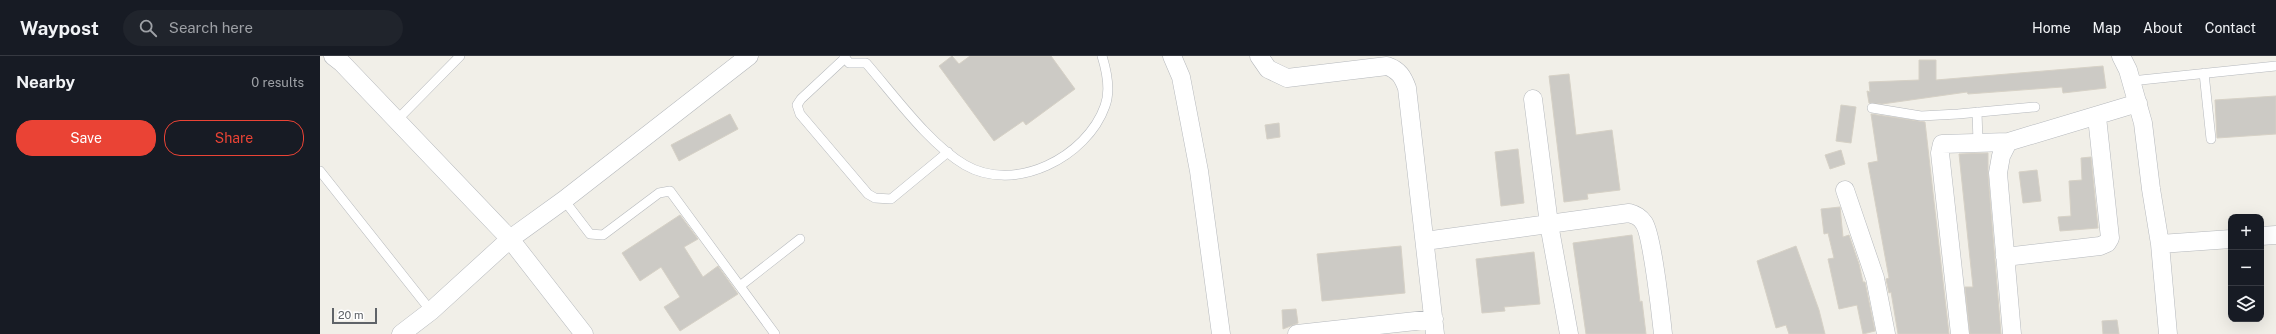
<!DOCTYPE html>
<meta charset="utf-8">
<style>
:root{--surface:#171b24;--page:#20242c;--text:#f1f3f6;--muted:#9ea1a6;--line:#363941;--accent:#ea4335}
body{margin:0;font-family:"Public Sans",sans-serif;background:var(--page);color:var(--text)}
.controls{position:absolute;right:12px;bottom:12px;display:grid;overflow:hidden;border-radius:8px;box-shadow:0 4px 16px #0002}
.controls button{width:36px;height:36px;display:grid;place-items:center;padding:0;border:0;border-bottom:1px solid var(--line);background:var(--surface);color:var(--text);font:20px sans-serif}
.scale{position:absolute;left:12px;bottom:10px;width:45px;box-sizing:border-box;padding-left:4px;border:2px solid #5f6368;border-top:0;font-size:11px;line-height:14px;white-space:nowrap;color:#5f6368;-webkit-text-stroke:3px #fff;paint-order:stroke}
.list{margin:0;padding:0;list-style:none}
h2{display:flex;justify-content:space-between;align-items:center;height:52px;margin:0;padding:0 16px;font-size:17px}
h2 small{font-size:13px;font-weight:400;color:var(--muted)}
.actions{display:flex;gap:8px;padding:12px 16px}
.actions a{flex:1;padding:9px 0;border:1px solid var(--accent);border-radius:16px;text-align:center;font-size:14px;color:var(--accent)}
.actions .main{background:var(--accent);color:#fff}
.icon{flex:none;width:22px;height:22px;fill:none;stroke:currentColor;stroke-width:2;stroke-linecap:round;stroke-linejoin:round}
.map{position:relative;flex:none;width:1956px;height:278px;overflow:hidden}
header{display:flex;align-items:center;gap:24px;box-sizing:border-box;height:56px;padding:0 20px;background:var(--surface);border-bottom:1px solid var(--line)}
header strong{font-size:19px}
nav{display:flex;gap:22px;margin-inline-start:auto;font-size:14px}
.search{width:280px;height:36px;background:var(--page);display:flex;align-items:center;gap:10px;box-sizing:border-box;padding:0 14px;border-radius:22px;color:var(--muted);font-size:15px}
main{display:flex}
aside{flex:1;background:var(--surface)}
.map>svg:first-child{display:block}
</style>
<header>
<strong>Waypost</strong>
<div class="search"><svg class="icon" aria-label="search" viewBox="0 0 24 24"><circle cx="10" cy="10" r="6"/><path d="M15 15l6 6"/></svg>Search here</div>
<nav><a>Home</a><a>Map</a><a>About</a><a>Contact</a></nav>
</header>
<main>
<aside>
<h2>Nearby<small>0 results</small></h2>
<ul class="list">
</ul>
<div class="actions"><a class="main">Save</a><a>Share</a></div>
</aside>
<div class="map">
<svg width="1956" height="278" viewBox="0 0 1956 278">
<rect width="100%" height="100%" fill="#f1efe8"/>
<!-- building -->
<path fill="#cccac5" stroke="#d6d1c6" d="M632,0l7,8 11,-8h81l24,33 -49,36 -3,-4 -29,20 -55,-75z
M1599,4h17v20l167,-14 3,22 -43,5 -1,-6 -94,7 -1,-2 -85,12 -13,-1 -2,-12 3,1 -1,-10 50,-2z
M1249,18l7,61 36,-5 8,60 -33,4 1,5 -24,3 -15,-126z
M1956,40v38l-59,4 -2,-38z
M1521,49l15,2 -5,36 -15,-2z
M410,58l8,15 -59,32 -8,-16z
M1551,58l54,8 24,212h-51l-7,-42 -2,1 -3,-14 3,-1 -21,-115 10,-2z
M959,67l1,14 -13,2 -2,-14z
M1198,93l6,54 -23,3 -6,-54z
M1521,94l4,14 -15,5 -5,-14z
M1668,97v21l13,160h-31l-5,-47h8l-14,-133z
M1771,101l7,71 -38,3 -2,-14 13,-1 -2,-35 13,-1 -1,-22z
M1717,114l4,31 -18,2 -4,-31z
M1520,151l3,30 6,-2 10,29 4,18h2l10,49 -12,3 -6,-29 -18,4 -11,-50 6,-1 -6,-25 -4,1 -3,-25z
M360,159l18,24 -14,8 19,30 15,-11 20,28 -58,37 -16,-24 16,-10 -19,-30 -21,14 -18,-28z
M1312,179l8,67 2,-1 4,33h-60l-13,-91z
M1081,190l4,47 -83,8 -5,-47z
M1476,190l23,64 6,24h-36l-3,-9 -10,3 -19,-67z
M1214,196l6,52 -36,3 1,4 -23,2 -6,-54z
M976,253l2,14 -15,6 -1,-19z
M1797,264l2,14h-16l-1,-13z"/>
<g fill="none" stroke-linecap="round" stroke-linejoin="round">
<!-- service casing -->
<g stroke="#b5b8bc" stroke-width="10">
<path id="service" d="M524,0l5,7h17c28,32 63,81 99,102 50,29 122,-8 140,-59 6,-16 2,-34 -3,-50
M525,2l-44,41 -4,6 3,9 68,80 7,4 16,1 57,-47
M1884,17l7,66
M1811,25l145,-15
M1552,52l49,8 37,-2 77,-7
M1657,56l1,30
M78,63l62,-63
M0,115l111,140
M244,144l26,34 13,1 56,-42 11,-2 105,143
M420,230l60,-47"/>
</g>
<!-- minor casing -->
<g stroke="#b5b8bc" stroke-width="19">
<path id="minor" d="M13,0l9,7 168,176 74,95
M852,0l9,21 18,94 22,163
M939,0l9,13 19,9 100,-12c12,4 16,11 20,22l28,246
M1801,0l7,14 15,53 8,66 9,55 8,90
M1213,43l16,125 20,110
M1688,86l-7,14 -3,17 14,161
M1525,134l30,88 11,56
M1941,180l15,-1
M1105,185l204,-28c7,2 11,4 15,10 8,12 17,92 19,111
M1840,188l71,-5
M1685,201l95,-11 7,-3 3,-5 -13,-121
M81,278l30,-23 79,-72 54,-39 185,-144
M977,278l137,-15
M1640,278l-20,-181 2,-9 66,-2 130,-39"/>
</g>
<!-- service -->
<use href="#service" stroke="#fff" stroke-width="9"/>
<!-- minor -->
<use href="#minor" stroke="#fff" stroke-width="18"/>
</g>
</svg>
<div class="controls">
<button>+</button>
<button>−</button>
<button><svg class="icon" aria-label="layers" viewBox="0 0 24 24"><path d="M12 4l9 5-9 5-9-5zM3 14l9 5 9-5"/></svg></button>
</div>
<div class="scale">20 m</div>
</div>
</main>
